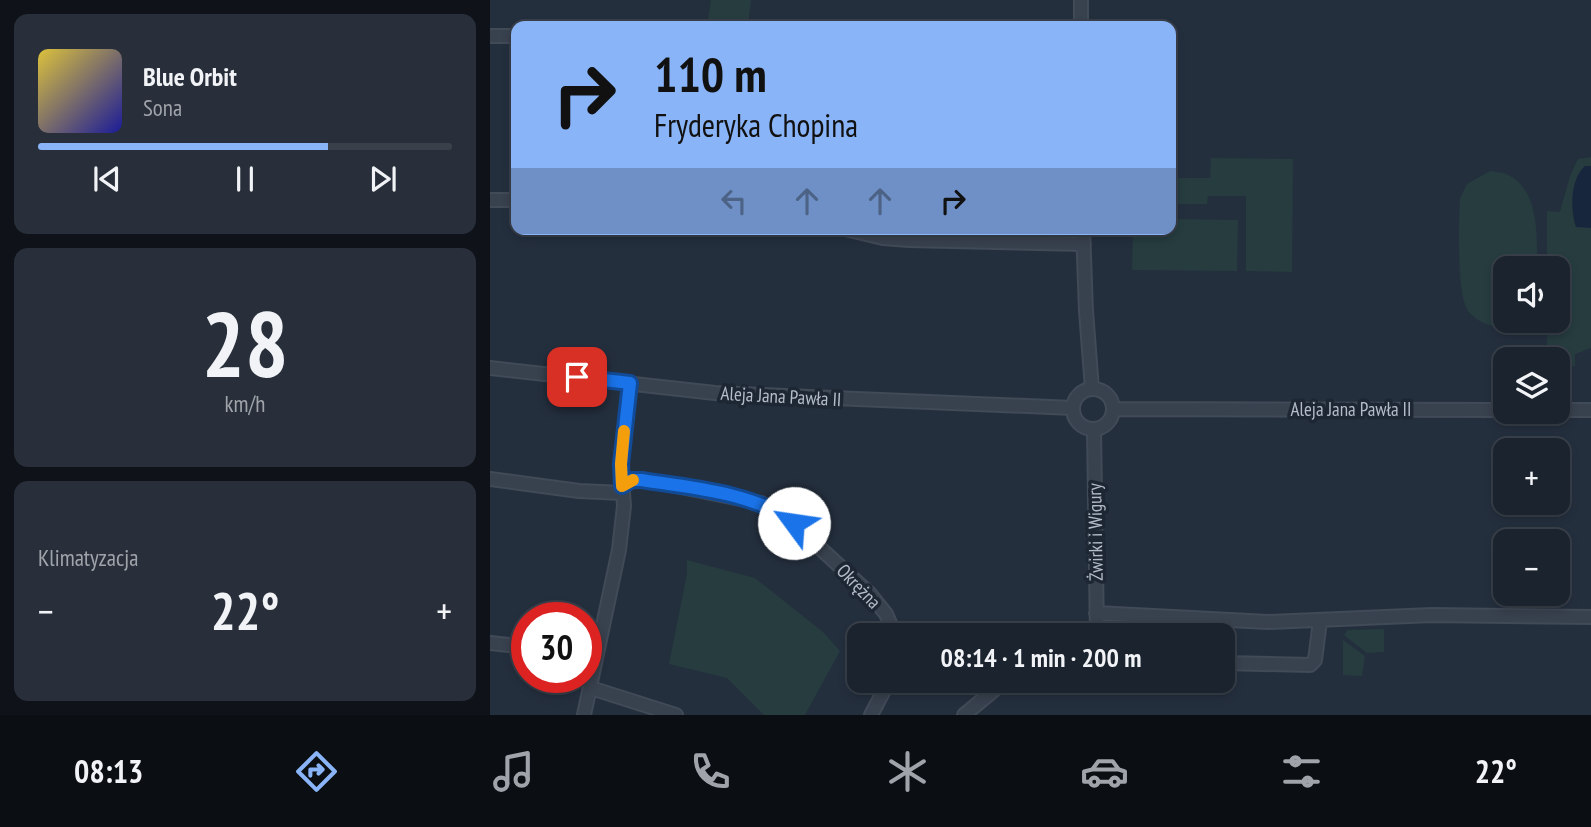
<!DOCTYPE html>
<html lang="pl">
<head>
<meta charset="utf-8">
<style>
	:root { --surface:#1b232e; --page:#282f3a; --text:#f1f3f6; --muted:#a0a4aa; --line:#39404a; --accent:#8ab4f8 }
	body { margin:0; font-family:"PT Sans Narrow",sans-serif; background:var(--page); color:var(--text); height:100vh; display:flex; flex-direction:column; font-size:26px; white-space:nowrap }
	* { box-sizing:border-box; margin:0 }
	p { font-size:23px; color:var(--muted) }
	.icon { flex:none; width:38px; height:38px; fill:none; stroke:currentColor; stroke-width:2; stroke-linecap:round; stroke-linejoin:round }
	.map { position:relative; flex:1; overflow:hidden }
	.side { display:flex; flex-direction:column; gap:14px; padding:14px; background:#0f1319; width:490px }
	.side>* { flex:none }
	.banner { position:absolute; left:21px; top:21px; width:665px; height:214px; border-radius:14px; box-shadow:0 4px 10px #0003,0 0 0 2px var(--line); background:#8ab4f8; color:#111; overflow:hidden }
	.controls { position:absolute; left:1003px; top:256px; display:grid; gap:14px }
	.controls a { display:grid; place-items:center; width:77px; height:77px; border-radius:14px; background:var(--surface); box-shadow:0 4px 10px #0003,0 0 0 2px var(--line); font-size:35px }
	.speed { position:absolute; left:21px; top:602px; display:flex; gap:14px; font-size:35px; font-weight:700; text-align:center }
	.speed>* { display:grid; place-content:center; width:91px; height:91px; border-radius:50%; background:var(--surface); box-shadow:0 4px 10px #0003,0 0 0 2px var(--line); line-height:1 }
	.speed .limit { border:10px solid #d22; background:#fff; color:#111 }
	.pin { position:absolute; display:grid; place-items:center; width:60px; height:60px; color:#fff; margin:-30px; border-radius:14px; box-shadow:0 4px 10px #0006 }
	.me { position:absolute; width:77px; margin:-38px; rotate:301deg; stroke-linejoin:round; filter:drop-shadow(0 0 5px #0008) }
	.turn { display:flex; align-items:center; gap:24px; height:147px; padding:0 28px; font-size:32px }
	.turn .icon { width:91px; height:91px; stroke-width:2.5 }
	.turn b { display:block; font-size:49px; line-height:60px }
	.lanes { display:flex; align-items:center; height:66px; padding:0 28px; background:#0003; justify-content:center; gap:35px; direction:ltr }
	.lanes .off { opacity:.35 }
	.big { font-size:52px; font-weight:800; line-height:1.1 }
	.side .widget { flex:1; display:flex; flex-direction:column; justify-content:center; gap:10px; min-width:0; padding:0 24px; border-radius:14px; background:var(--page) }
	.side .dial { align-items:center; gap:0 }
	.dial b { font-size:91px; line-height:1 }
	.song { display:flex; align-items:center; gap:21px }
	.cover { width:84px; height:84px; border-radius:10px; background:linear-gradient(135deg,hsl(50 70% 55%),hsl(240 70% 35%)) }
	.played { height:7px; border-radius:4px; background:linear-gradient(90deg,var(--accent) 70%,var(--line) 70%) }
	.keys { display:flex; justify-content:space-around; direction:ltr }
	.heat { display:flex; justify-content:space-between; align-items:center; font-size:38px; direction:ltr }
	.trip { position:absolute; left:357px; top:623px; width:388px; height:70px; border-radius:14px; background:var(--surface); box-shadow:0 4px 10px #0003,0 0 0 2px var(--line); font-weight:800; line-height:70px; text-align:center }
	.tab-bar { display:flex; height:112px; justify-content:space-around; align-items:center; background:#0b0e12; color:var(--muted) }
	.tab-bar .icon { width:49px; height:49px }
	.tab-bar .active { color:var(--accent) }
	.tab-bar b { font-size:32px; color:var(--text) }
	main { display:flex; flex:1; min-height:0 }
	.map>svg:first-child { display:block }
	.green { fill:#263c3f }
	.water { fill:#17263c }
	.lines { fill:none; stroke-linecap:round; stroke-linejoin:round }
	.minor-casing { stroke:#414a57; stroke-width:16 }
	.minor { stroke:#38414e; stroke-width:12 }
	.route-casing { stroke:#114b97; stroke-width:18 }
	.route { stroke:#1a73e8; stroke-width:12 }
	.slow { stroke:#f59e0b; stroke-width:12 }
	.labels { text-anchor:middle; dominant-baseline:central; stroke-width:7; stroke-linejoin:round; paint-order:stroke }
	.street-label { font-size:19px; fill:#b4bcc9; stroke:#1d2633 }
</style>
</head>
<body>
<main>
<section class="side">
<div class="widget">
<div class="song"><i class="cover"></i><div><b>Blue Orbit</b><p>Sona</p></div></div>
<div class="played"></div>
<div class="keys"><svg class="icon" aria-label="previous" viewBox="0 0 24 24"><path d="M18 5L8 12l10 7zM5 5v14"/></svg><svg class="icon" aria-label="pause" viewBox="0 0 24 24"><path d="M8 5v14M16 5v14"/></svg><svg class="icon" aria-label="next" viewBox="0 0 24 24"><path d="M6 5l10 7-10 7zM19 5v14"/></svg></div>
</div>
<div class="widget dial"><b>28</b><p>km/h</p></div>
<div class="widget"><p>Klimatyzacja</p>
<div class="heat"><a>−</a><b class="big">22°</b><a>+</a></div>
</div>
</section>
<div class="map">
<svg width="1101" height="715" viewBox="0 0 1101 715">
	<rect width="100%" height="100%" fill="#242f3e"/>
	<path class="green" d="M221,0H261L258,26H217Z
		M1101,157V348L1085,354V366L1068,367V359H1057V320H1068V268H1057V211L1070,212L1080,176L1088,159Z
		M721,158L803,159L802,272L756,271V196H718L717,204H681V178H720Z
		M1000,171C1004,172 1011,172 1016,174C1050,188 1047,238 1047,268H1015V320H1028C1020,327 1012,329 1002,326C994,324 985,319 979,312C966,298 969,219 970,198L977,184Z
		M681,219L748,220L747,271L642,270L643,229H681Z
		M197,560L265,578L333,632L350,651L315,715H274L237,678L179,664L197,574Z
		M894,629V652L877,653L854,635L858,630Z
		M853,640L875,656L872,676L853,675Z"/>
	<path class="water" d="M1095,166H1101V228L1086,227C1080,210 1080,179 1095,166Z"/>
	<g class="lines">
		<defs>
			<path id="minor" d="M591,0V26
				M0,36H26
				M0,200H26
				M355,229L393,238L419,240L594,244
				M593,229L596,311L602,389
				M0,368L225,393L583,408
				M583 409a20 20 0 1 1 40 0a20 20 0 1 1-40 0Z
				M624,409L1015,410
				M1068,410H1101
				M604,429L607,635
				M0,479L89,491L133,493
				M132,486L142,480L151,479L271,503L293,514L380,594L396,614L405,635
				M606,613L778,622L942,615L1101,617
				M0,643L37,647
				M733,663L820,665L825,660L830,621
				M101,688L186,715
				M94,715L129,550L134,506L131,465L140,383
				M381,715L399,681
				M474,715L515,681"/>
		</defs>
		<use href="#minor" class="minor-casing"/>
		<use href="#minor" class="minor"/>
	</g>
	<g class="lines">
		<defs>
			<path id="route" d="M87,377L140,383L131,464L132,486L142,480H151C197,487 267,493 304,523"/>
		</defs>
		<use href="#route" class="route-casing"/>
		<use href="#route" class="route"/>
		<path class="slow" d="M134,431L131,464L132,486L143,480"/>
	</g>
	<g class="labels">
		<g class="street-label">
			<text transform="translate(291 396) rotate(3)">Aleja Jana Pawła II</text>
			<text x="861" y="409">Aleja Jana Pawła II</text>
			<text transform="translate(605 532) rotate(-91)">Żwirki i Wigury</text>
			<text transform="translate(369 586) rotate(46)">Okrężna</text>
		</g>
	</g>
</svg>
<div class="controls">
<a><svg class="icon" aria-label="sound" viewBox="0 0 24 24"><path d="M4 9h4l5-4v14l-5-4H4zM17 9q2 3 0 6"/></svg></a>
<a><svg class="icon" aria-label="layers" viewBox="0 0 24 24"><path d="M12 4l9 5-9 5-9-5zM3 14l9 5 9-5"/></svg></a>
<a>+</a>
<a>−</a>
</div>
<div class="speed"><div class="limit">30</div></div>
<div class="pin" style="left:87px;top:377px;background:#d93025"><svg class="icon" aria-label="arrive" viewBox="0 0 24 24"><path d="M6 21V4h12l-3 4 3 4H6"/></svg></div>
<svg class="me" style="left:304px;top:523px" viewBox="-20 -20 40 40"><circle r="19" fill="#fff"/><path d="M0-13L10 11 0 6-10 11z" fill="#1a73e8"/></svg>
<div class="trip">08:14 · 1 min · 200 m</div>
<div class="banner">
<div class="turn"><svg class="icon" aria-label="right" viewBox="0 0 24 24"><path d="M7 20v-9h11M14 6l5 5-5 5"/></svg><div><b>110 m</b>Fryderyka Chopina</div></div>
<div class="lanes"><svg class="icon off" aria-label="left" viewBox="0 0 24 24"><path d="M17 20v-9H6M10 6l-5 5 5 5"/></svg><svg class="icon off" aria-label="ahead" viewBox="0 0 24 24"><path d="M12 20V5M6 11l6-6 6 6"/></svg><svg class="icon off" aria-label="ahead" viewBox="0 0 24 24"><path d="M12 20V5M6 11l6-6 6 6"/></svg><svg class="icon" aria-label="right" viewBox="0 0 24 24"><path d="M7 20v-9h11M14 6l5 5-5 5"/></svg></div>
</div>
</div>
</main>
<nav class="tab-bar">
<b>08:13</b>
<svg class="icon active" aria-label="directions" viewBox="0 0 24 24"><path d="M12 3l9 9-9 9-9-9zM9 14v-3h6M13 9l2 2-2 2"/></svg>
<svg class="icon" aria-label="music" viewBox="0 0 24 24"><path d="M9 18V5l10-2v13"/><circle cx="6" cy="18" r="3"/><circle cx="16" cy="16" r="3"/></svg>
<svg class="icon" aria-label="phone" viewBox="0 0 24 24"><path d="M5 4h4l2 5-3 2q2 4 5 5l2-3 5 2v4C11 20 4 13 5 4z"/></svg>
<svg class="icon" aria-label="climate" viewBox="0 0 24 24"><path d="M12 3v18M4 7l16 10M4 17L20 7"/></svg>
<svg class="icon" aria-label="car" viewBox="0 0 24 24"><path d="M5 17H2v-5l4-1 3-4h7l3 4 3 1v5h-3M9 17h6M6 11h13"/><circle cx="7" cy="17" r="2"/><circle cx="17" cy="17" r="2"/></svg>
<svg class="icon" aria-label="filters" viewBox="0 0 24 24"><path d="M4 7h16M4 17h16"/><circle cx="9" cy="7" r="2"/><circle cx="15" cy="17" r="2"/></svg>
<b>22°</b>
</nav>
</body>
</html>
